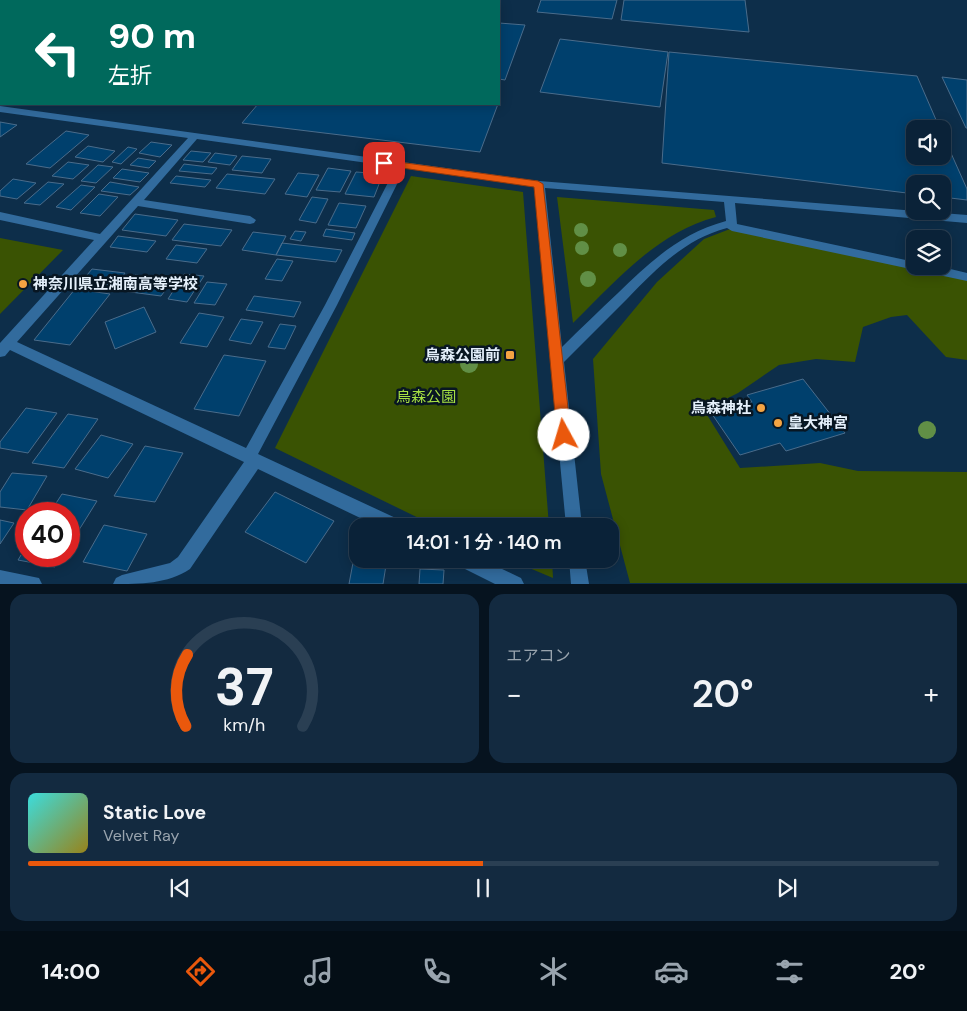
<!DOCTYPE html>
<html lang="ja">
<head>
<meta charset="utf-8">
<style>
	:root { --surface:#0a2238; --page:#132a40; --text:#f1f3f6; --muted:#99a4ae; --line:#2a3f53; --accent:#ea580c }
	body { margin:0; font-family:"DM Sans","Noto Sans JP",sans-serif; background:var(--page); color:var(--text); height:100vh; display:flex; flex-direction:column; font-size:19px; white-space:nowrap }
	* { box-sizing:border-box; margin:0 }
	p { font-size:16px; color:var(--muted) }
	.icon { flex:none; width:28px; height:28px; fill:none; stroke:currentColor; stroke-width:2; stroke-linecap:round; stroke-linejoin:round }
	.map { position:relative; height:584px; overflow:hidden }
	.details { display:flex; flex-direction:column; gap:10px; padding:10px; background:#06131f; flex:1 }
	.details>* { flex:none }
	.guide { position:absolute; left:0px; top:0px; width:500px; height:105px; box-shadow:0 2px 12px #0003,0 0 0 1px var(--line); background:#00695c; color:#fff; overflow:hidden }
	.controls { position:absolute; left:906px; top:120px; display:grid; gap:10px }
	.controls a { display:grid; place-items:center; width:45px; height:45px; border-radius:10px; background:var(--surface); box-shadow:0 2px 12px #0003,0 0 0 1px var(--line); font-size:25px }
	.speed { position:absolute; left:15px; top:502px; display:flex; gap:10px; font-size:25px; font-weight:700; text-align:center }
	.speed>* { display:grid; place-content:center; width:65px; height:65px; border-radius:50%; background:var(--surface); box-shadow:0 2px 12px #0003,0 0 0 1px var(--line); line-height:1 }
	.speed .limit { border:8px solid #d22; background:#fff; color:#111 }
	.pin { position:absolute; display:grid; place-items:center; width:42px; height:42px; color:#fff; margin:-21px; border-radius:10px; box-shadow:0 2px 8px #0006 }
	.me { position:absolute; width:55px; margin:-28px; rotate:354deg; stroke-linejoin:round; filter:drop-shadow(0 0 4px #0008) }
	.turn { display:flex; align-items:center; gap:18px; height:105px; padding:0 25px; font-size:22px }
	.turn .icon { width:65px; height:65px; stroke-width:2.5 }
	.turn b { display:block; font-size:35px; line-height:42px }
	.big { font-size:38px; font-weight:600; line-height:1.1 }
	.details .card { flex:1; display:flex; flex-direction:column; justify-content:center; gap:8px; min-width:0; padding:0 18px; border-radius:15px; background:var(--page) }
	.details .dial { align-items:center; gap:0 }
	.dial svg { height:130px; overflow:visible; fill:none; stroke:var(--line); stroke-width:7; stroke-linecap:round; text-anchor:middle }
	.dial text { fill:var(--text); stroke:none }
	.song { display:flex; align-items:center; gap:15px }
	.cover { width:60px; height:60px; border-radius:8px; background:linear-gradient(135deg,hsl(180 70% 55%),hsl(50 70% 35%)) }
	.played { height:5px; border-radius:2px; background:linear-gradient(90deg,var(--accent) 50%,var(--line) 50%) }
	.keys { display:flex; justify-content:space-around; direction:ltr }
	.heat { display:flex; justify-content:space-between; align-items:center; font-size:28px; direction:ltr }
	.details .tiles { flex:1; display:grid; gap:10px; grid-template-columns:1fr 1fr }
	.card:last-child { grid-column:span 2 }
	.trip { position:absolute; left:349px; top:518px; width:270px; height:50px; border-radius:15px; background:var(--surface); box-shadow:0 2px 12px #0003,0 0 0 1px var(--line); font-weight:600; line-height:50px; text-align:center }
	.tab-bar { display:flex; height:80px; justify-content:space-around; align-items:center; background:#040e16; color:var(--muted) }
	.tab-bar .icon { width:35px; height:35px }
	.tab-bar .current { color:var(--accent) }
	.tab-bar b { font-size:22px; color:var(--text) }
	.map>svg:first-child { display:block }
	.green { fill:#3a5303 }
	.building { fill:#00406d; stroke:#4a6c8b }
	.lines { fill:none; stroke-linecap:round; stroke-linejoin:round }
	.minor { fill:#326b9d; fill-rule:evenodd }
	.tree { fill:#618f46 }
	.route { fill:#ea580c; stroke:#983908 }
	.poi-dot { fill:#f4a443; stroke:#081622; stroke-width:2 }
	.labels { text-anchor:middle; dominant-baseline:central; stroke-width:5; stroke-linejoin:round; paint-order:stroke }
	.poi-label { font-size:15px; font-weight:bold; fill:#e5f0fb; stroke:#081622; text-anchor:start }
	.park-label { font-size:15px; fill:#a6df43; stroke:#081622 }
</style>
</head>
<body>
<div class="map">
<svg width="967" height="584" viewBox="0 0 967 584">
	<rect width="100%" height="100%" fill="#0d2e4a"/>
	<path class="green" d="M411,176L523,192L549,526H435L275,448Z
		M557,197L714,210L716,217C656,233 616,281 573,323Z
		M730,229L967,280V360L946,357L907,315L891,317L863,327L855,362L816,359L779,365L738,393L704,410L740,468L820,463L858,471L967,472V583H630L601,474L593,359L657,282L704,239Z
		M0,238L63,250L0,314Z
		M508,559H552L553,578Z"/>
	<path class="building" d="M196,0H293L195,1Z
		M497,0V1H400V0Z
		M541,0H617L612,19L537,12Z
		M624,0H745L749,32L621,20Z
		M499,23L525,25L505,80L499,79Z
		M560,39L668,52L660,107L540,92Z
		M1,46V97H0Z
		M669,52L917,76L940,129H915V156H942V133L967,189V200L942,197V184H915V194L662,163Z
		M942,77L967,80V128H966Z
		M258,104H498L480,152L242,123Z
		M0,122L17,125L0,137Z
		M66,131L89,135L50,168L26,164Z
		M151,142L172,145L160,157L139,153Z
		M88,146L115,151L103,162L75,157Z
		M128,147L137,149L121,164L112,162Z
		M191,151L211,153L203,162L183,160Z
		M215,153L237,156L230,165L208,162Z
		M242,156L271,159L262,173L232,170Z
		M138,158L156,161L149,168L130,165Z
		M68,162L89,165L73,179L52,176Z
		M184,164L217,168L212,174L179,171Z
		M98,165L113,167L96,183L81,181Z
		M328,168L351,171L340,192L316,190Z
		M122,169L149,173L140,182L113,178Z
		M356,172L383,174L374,197L345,194Z
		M298,173L319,175L307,197L285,194Z
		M227,174L275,179L265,194L216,188Z
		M176,176L211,180L205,187L170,183Z
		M13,179L36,183L17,199L0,196V191Z
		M48,182L64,184L40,205L24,203Z
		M110,182L139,187L130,195L101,191Z
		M81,185L95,187L71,210L56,207Z
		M99,194L118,197L100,216L80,213Z
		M312,197L328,199L316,223L299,220Z
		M339,203L366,206L356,228L328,225Z
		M135,214L178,220L166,236L122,230Z
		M184,224L232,230L221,246L172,240Z
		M326,229L355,233L352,240L323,236Z
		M295,231L306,232L301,241L290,239Z
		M253,232L286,236L276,255L242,250Z
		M118,236L156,241L147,252L110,247Z
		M282,243L342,250L336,262L276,255Z
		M176,245L207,249L197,263L166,259Z
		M277,259L293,261L282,281L265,279Z
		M92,269L125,273L116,286L82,281Z
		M184,274L204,276L187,302L168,299Z
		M135,275L173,280L161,296L123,291Z
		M207,282L227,284L215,305L194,303Z
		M75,289L110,294L70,345L34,340Z
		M254,296L301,302L294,317L246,310Z
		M144,307L156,332L115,349L105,322Z
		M199,313L224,317L207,347L180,343Z
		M241,319L263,322L251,344L229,340Z
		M280,324L296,326L285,349L268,347Z
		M224,355L266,361L239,416L194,409Z
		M803,379L845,433L786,451L780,443L740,455L712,414L752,402L747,395Z
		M26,408L57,413L28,453L0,448V442Z
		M68,414L98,419L64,468L32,463Z
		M101,435L133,444L108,478L75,469Z
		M145,446L183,453L155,502L114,496Z
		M12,473L47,476L27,510L0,507V492Z
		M275,492L334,521L306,563L245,532Z
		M62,494L97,501L69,546V514H49Z
		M0,520L14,523L0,544Z
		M104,525L147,534L127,571L83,562Z
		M26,547V556H62L55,567L18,560Z
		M355,552H358V559H387L383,584H349Z
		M420,569L444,570L443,584H419Z"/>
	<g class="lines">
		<path class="minor" d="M0,106L539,181L967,215V223L735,203L737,224L915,262V266H938L967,273V281L732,231L727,228C685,239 656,269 627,299C606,320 585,341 564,362L582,526H566L534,186L405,168L337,305L258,454L400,520L402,526H377L258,469L190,569C167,584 141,584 113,584L116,578L122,575L170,563L178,557L244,462L10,350L5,356L0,357V343L94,240L0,220V212L100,234L188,138L0,112ZM197,139L396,167L325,305L246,448L17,342L138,206L250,224L254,223L256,220L250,216L144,200ZM545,188L724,202L726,221C681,233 651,261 618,293C599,311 581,328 562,347Z
			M454,559H481L521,578L524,584H495L457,565Z
			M569,559H585L589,584H571Z
			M0,570L39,578L42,584H0Z"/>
	</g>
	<g class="tree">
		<circle cx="581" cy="230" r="7"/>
		<circle cx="582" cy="248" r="7"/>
		<circle cx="620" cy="250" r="7"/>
		<circle cx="588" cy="279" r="8"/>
		<circle cx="469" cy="364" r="9"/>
		<circle cx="927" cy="430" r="9"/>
	</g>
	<path class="route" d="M384,160L538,181L543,184L571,435L569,439L564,440L559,439L557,435L534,187L381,165L379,163Z"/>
	<g class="poi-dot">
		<circle cx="23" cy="284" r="5"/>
		<rect x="505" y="350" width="10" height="10" rx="2.5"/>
		<circle cx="761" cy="408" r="5"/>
		<circle cx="778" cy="423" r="5"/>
	</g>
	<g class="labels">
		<g class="poi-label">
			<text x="33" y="284">神奈川県立湘南高等学校</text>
			<text x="500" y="355" text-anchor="end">烏森公園前</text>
			<text x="751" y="408" text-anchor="end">烏森神社</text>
			<text x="788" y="423">皇大神宮</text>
		</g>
		<g class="park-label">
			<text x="426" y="397">烏森公園</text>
		</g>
	</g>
</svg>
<div class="controls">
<a><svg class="icon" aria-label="sound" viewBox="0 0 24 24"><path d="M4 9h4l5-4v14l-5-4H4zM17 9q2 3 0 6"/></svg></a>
<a><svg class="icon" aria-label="search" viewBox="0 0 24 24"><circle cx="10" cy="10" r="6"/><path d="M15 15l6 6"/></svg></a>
<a><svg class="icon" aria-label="layers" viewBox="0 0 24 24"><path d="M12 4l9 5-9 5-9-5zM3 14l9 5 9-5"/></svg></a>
</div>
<div class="speed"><div class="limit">40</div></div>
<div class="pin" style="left:384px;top:163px;background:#d93025"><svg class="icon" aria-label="arrive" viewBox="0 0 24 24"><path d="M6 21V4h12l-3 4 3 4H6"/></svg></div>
<svg class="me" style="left:564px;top:435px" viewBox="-20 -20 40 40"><circle r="19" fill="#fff"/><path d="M0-13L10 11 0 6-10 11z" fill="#ea580c"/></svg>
<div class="trip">14:01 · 1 分 · 140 m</div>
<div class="guide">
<div class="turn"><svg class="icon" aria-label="left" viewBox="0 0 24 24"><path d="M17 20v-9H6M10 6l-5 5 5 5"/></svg><div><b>90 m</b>左折</div></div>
</div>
</div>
<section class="details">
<div class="tiles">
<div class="card dial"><svg viewBox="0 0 100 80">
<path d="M14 69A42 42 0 1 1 86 69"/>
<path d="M14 69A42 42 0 0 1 15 25" stroke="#ea580c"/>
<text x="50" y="56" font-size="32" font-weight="700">37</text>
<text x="50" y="72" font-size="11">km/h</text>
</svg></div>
<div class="card"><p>エアコン</p>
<div class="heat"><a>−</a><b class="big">20°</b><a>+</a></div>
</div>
<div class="card">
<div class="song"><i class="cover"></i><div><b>Static Love</b><p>Velvet Ray</p></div></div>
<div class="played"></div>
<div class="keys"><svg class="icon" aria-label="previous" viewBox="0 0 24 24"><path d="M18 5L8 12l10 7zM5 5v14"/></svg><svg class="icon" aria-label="pause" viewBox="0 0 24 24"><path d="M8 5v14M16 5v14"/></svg><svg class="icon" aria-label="next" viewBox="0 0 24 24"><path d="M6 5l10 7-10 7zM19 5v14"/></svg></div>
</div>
</div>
</section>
<nav class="tab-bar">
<b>14:00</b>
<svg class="icon current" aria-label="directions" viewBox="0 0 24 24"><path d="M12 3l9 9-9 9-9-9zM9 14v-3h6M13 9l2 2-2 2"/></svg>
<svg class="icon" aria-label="music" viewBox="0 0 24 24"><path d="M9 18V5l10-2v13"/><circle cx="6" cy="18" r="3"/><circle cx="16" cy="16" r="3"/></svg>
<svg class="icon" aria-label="phone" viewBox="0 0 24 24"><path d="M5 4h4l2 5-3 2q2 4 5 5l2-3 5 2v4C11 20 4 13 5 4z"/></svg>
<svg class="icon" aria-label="climate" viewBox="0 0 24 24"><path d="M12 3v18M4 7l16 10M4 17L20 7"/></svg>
<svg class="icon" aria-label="car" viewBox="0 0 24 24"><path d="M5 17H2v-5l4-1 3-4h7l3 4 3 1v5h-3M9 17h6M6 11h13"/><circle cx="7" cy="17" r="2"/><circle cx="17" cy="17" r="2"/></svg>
<svg class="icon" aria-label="filters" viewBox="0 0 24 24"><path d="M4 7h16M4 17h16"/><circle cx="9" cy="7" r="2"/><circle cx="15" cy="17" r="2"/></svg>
<b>20°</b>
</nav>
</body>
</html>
